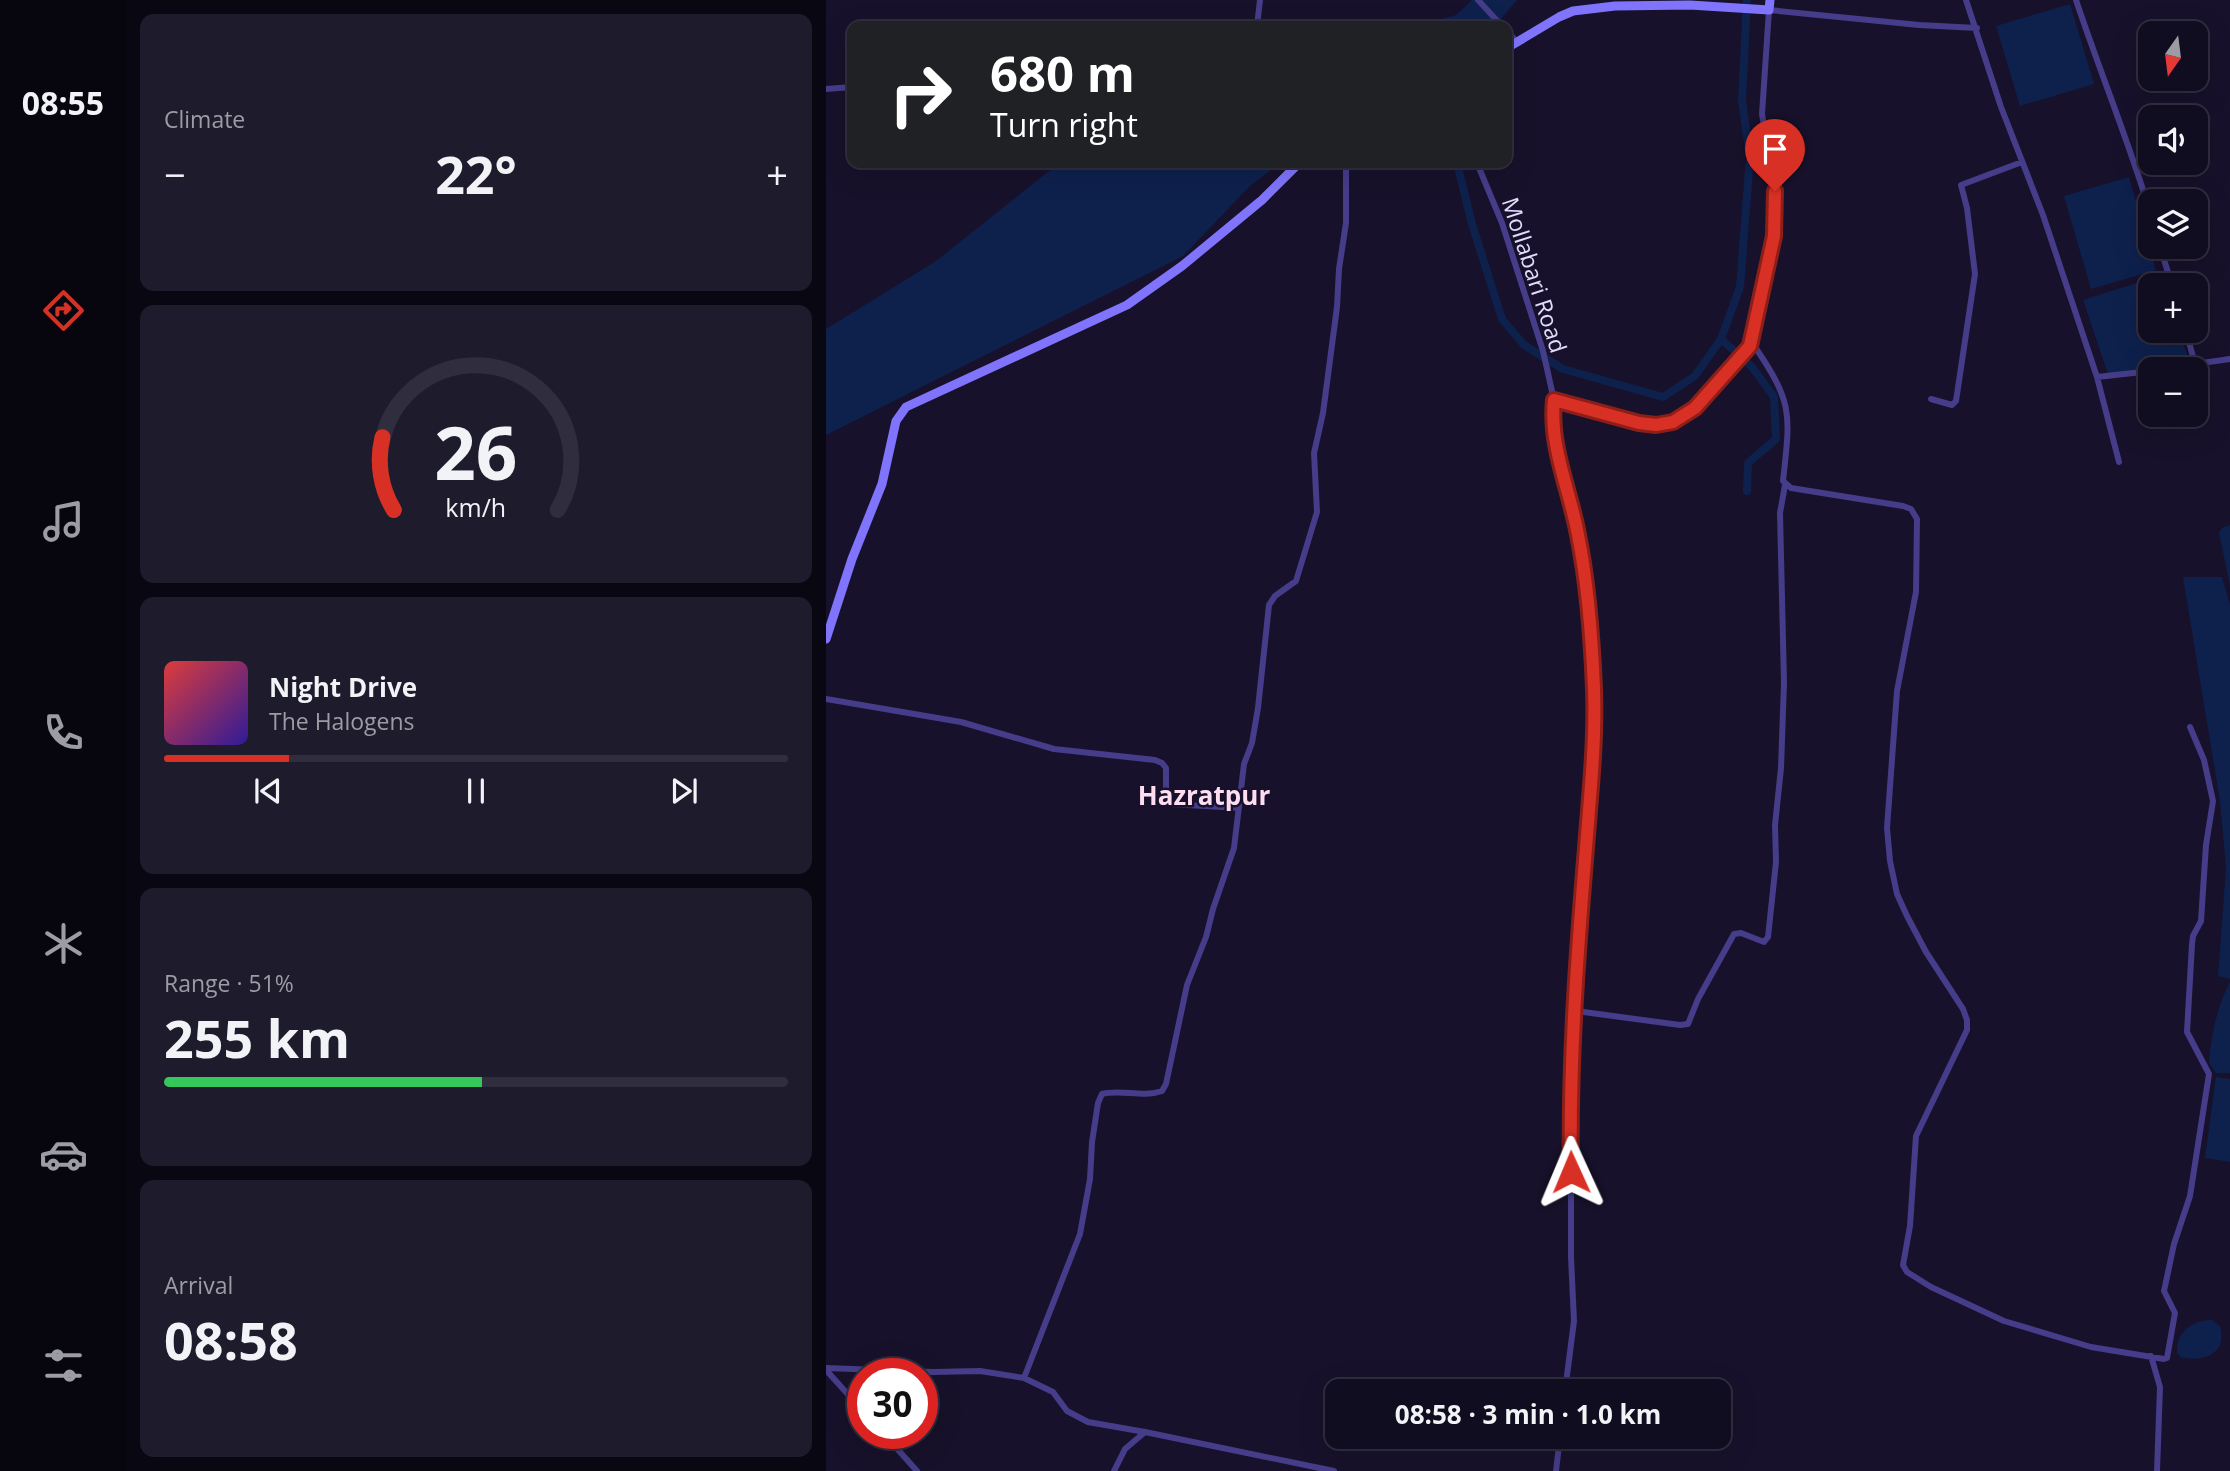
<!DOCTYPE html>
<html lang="en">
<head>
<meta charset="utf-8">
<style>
	:root { --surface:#110d20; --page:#1e1b2d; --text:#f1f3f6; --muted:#9c9ca5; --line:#302d3e; --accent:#d93025 }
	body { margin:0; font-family:"Open Sans",sans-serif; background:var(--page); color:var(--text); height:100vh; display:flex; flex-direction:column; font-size:26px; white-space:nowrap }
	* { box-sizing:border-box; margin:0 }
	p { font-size:23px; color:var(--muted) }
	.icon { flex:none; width:38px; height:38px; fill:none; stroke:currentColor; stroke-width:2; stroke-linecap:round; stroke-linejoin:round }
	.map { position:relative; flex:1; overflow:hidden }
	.sheet { display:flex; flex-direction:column; gap:14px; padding:14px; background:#090712; width:700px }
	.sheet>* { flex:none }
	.hud { position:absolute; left:21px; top:21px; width:665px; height:147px; border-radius:14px; box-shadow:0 7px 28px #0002,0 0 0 2px var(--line); background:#202124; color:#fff; overflow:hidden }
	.needle { width:46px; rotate:194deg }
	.controls { position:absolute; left:1312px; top:21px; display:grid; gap:14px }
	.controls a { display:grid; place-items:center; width:70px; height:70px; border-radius:14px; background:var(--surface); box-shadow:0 7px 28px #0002,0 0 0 2px var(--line); font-size:35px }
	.speed { position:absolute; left:21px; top:1358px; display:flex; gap:14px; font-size:35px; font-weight:700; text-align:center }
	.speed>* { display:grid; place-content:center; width:91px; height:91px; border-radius:50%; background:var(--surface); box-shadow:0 7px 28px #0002,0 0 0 2px var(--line); line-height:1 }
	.speed .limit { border:10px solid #d22; background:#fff; color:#111 }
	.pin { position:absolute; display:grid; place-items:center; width:60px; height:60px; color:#fff; margin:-72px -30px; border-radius:50% 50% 50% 0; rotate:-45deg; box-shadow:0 0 7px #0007 }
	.pin .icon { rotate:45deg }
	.me { position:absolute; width:77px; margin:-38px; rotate:359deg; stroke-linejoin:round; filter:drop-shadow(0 0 5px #0008) }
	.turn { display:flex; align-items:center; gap:24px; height:147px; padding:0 28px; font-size:32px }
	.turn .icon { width:91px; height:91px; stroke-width:2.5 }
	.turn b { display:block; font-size:49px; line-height:60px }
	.big { font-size:52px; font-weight:700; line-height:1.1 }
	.sheet .tile { flex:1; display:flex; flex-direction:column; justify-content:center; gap:10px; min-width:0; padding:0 24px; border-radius:14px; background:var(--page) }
	.sheet .dial { align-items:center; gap:0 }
	.dial svg { height:182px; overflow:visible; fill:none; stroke:var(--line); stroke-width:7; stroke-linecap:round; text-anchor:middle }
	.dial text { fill:var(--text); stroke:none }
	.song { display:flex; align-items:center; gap:21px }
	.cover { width:84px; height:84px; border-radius:10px; background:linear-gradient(135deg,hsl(0 70% 55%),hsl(250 70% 35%)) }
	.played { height:7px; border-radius:4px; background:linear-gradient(90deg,var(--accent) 20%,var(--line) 20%) }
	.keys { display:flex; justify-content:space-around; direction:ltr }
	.heat { display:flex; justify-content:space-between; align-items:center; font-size:38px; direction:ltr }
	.charge { height:10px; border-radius:5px; background:linear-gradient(90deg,#34c759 51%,var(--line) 0) }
	.trip { position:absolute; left:499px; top:1379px; width:406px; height:70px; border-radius:14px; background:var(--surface); box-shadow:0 7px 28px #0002,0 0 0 2px var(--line); font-weight:700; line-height:70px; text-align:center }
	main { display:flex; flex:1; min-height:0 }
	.menu { display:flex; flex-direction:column; width:126px; justify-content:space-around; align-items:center; background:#07050d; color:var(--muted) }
	.menu .icon { width:49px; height:49px }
	.menu .active { color:var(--accent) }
	.menu b { font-size:32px; color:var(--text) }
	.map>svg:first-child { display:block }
	.water { fill:#0e214d }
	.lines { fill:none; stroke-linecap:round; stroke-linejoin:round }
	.canal { stroke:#0e214d; stroke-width:8 }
	.street { stroke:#453d89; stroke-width:6 }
	.secondary { stroke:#8074fd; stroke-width:9 }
	.route-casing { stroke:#8d1f18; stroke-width:18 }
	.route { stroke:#d93025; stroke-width:12 }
	.labels { text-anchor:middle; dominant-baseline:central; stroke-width:5; stroke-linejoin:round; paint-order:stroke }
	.street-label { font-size:23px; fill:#e2dcfe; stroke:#17112b }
	.quarter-label { font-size:26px; font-weight:bold; fill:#feddf0; stroke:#17112b }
</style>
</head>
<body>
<main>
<nav class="menu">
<b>08:55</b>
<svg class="icon active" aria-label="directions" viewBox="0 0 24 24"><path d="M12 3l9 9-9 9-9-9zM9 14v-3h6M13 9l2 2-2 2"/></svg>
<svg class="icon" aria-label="music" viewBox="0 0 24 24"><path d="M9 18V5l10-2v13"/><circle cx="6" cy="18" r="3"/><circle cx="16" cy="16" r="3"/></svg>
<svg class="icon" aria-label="phone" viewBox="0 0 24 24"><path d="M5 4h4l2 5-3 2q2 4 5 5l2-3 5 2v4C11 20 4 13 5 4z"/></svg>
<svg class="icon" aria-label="climate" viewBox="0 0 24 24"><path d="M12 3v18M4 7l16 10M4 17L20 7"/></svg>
<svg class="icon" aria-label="car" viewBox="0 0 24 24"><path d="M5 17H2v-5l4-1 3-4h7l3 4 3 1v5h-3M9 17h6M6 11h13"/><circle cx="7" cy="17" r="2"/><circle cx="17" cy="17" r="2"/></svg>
<svg class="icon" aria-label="filters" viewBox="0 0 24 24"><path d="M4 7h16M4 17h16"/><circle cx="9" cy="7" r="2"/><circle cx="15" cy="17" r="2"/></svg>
</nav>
<section class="sheet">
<div class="tile"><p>Climate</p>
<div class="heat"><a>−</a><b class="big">22°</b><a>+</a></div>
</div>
<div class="tile dial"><svg viewBox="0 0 100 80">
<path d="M14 69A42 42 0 1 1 86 69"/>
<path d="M14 69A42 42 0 0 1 9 37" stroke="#d93025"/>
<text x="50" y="56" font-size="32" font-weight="700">26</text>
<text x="50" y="72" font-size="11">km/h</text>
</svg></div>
<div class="tile">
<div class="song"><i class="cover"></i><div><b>Night Drive</b><p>The Halogens</p></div></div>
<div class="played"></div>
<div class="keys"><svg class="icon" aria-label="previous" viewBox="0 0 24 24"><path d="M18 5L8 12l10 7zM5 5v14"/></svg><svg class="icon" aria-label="pause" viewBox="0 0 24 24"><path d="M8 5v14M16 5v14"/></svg><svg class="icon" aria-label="next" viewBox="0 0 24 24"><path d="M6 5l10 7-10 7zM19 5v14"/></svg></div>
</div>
<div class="tile"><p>Range · 51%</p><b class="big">255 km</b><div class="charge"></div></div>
<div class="tile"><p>Arrival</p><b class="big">08:58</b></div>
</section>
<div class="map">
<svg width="1404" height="1471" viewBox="0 0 1404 1471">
	<rect width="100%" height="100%" fill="#17112b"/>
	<path class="water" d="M646,0H691L669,26H593L630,15Z
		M1244,4L1268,84L1194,106L1170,26Z
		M233,163H454L424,186L357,256L0,435V329L110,261Z
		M1303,177L1330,270L1265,289L1238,196Z
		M1336,275L1339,285H1325V331H1353L1363,360L1282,374L1257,300Z
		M1404,525V585L1393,533L1396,528Z
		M1357,577H1396L1404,605V979L1392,976L1400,868L1394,801Z
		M1404,982V1073H1390L1383,1063C1385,1036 1391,1006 1404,982Z
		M1390,1077L1404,1079V1162L1379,1158Z
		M1386,1320L1394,1326C1402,1353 1378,1363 1355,1357L1351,1353C1350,1331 1367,1320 1386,1320Z"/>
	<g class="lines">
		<path class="canal" d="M631,163L646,224L676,319L698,345L737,369L837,397L869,376L895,339L914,287L924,157L916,101L921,0
			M895,339L926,367L948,397L950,439L922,463L921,491"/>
		<path class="street" d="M652,0L676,26
			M1140,0L1175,107L1217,215L1271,377L1293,462
			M1250,0C1274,72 1303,142 1325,215
			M431,26L434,0
			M681,31L692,43
			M0,89L26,87
			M651,163L676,223L717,351L728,400L726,422L728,436L753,537L763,607L768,692L764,785L745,1067V1257L748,1321L739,1391
			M1334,247L1346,285
			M1360,331L1369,364
			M924,346L929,347C968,404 964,415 957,481L965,488L1077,506L1085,509L1091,519L1090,592L1071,691L1061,828L1064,861L1071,894L1081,916L1100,952L1137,1009L1141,1020V1030L1090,1136L1084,1226L1077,1265L1081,1272L1105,1287L1178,1321L1265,1347L1338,1359L1341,1358L1349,1313L1338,1291L1348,1244L1364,1196L1383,1074L1361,1032L1366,944L1367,936L1375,921L1380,845L1387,801L1378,760L1364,727
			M1334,369L1404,359
			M1271,377L1325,371
			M1105,399L1126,405L1130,401L1149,274L1141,208L1135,185L1196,162
			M728,400L813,423L830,425L847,422L869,408L924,346L940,276L949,217V191L936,114L943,10L1093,25L1151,28
			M0,699L135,722L228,749L329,760L336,763L340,768V801L344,804L413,808
			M750,1011L854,1025L862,1024L872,999L908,934L915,933L938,942L942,937L950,862L949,825L955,768L958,683L954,513L959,485
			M1325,1356L1334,1387L1331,1471
			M0,1368L107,1372L154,1371L198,1378L227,1392L241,1411L262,1422L319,1432L508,1471
			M0,1370L37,1411
			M198,1378L254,1234L264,1179L266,1142L272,1103L276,1094C296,1089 317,1098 336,1091L340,1084L361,985L380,937L387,909L408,848L418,764L426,743L432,708L443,605L449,596L470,581L491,512L488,453L497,413L511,307L513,269L520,223V163
			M57,1433L91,1471
			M288,1471L299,1449L319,1432
			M730,1471L734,1437"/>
		<path class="secondary" d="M681,48L733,17L747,11L789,6L864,5L943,10L944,0
			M0,639L26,559L56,484L70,421L80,407L301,305L356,266L436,200L473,163"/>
	</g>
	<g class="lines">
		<defs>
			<path id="route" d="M745,1172C743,1064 751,956 760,848C764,795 770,741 768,689C766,639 762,584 752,535C744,490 723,446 728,400L813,423L830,425L847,422L869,408L924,346L948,236L949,191"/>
		</defs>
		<use href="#route" class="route-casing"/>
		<use href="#route" class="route"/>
	</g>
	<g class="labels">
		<g class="street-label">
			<text transform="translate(709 275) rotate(72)">Mollabari Road</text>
		</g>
		<g class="quarter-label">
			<text x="378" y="795">Hazratpur</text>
		</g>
	</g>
</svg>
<div class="controls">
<a><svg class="needle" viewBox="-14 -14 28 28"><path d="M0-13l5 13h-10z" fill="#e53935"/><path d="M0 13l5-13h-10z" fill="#9c9ca5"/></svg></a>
<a><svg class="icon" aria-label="sound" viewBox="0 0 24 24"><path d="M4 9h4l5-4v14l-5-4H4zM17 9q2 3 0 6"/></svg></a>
<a><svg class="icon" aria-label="layers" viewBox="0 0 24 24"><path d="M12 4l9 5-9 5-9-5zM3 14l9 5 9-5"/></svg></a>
<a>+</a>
<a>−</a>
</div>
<div class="speed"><div class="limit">30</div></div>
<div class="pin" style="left:949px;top:191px;background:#d93025"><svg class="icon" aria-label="arrive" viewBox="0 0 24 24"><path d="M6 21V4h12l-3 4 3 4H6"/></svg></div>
<svg class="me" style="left:745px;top:1172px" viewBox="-20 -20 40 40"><path d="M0-17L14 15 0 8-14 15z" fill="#d93025" stroke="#fff" stroke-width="4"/></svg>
<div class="trip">08:58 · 3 min · 1.0 km</div>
<div class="hud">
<div class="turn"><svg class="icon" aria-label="right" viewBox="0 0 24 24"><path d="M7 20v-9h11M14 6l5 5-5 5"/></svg><div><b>680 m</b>Turn right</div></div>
</div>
</div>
</main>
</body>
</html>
